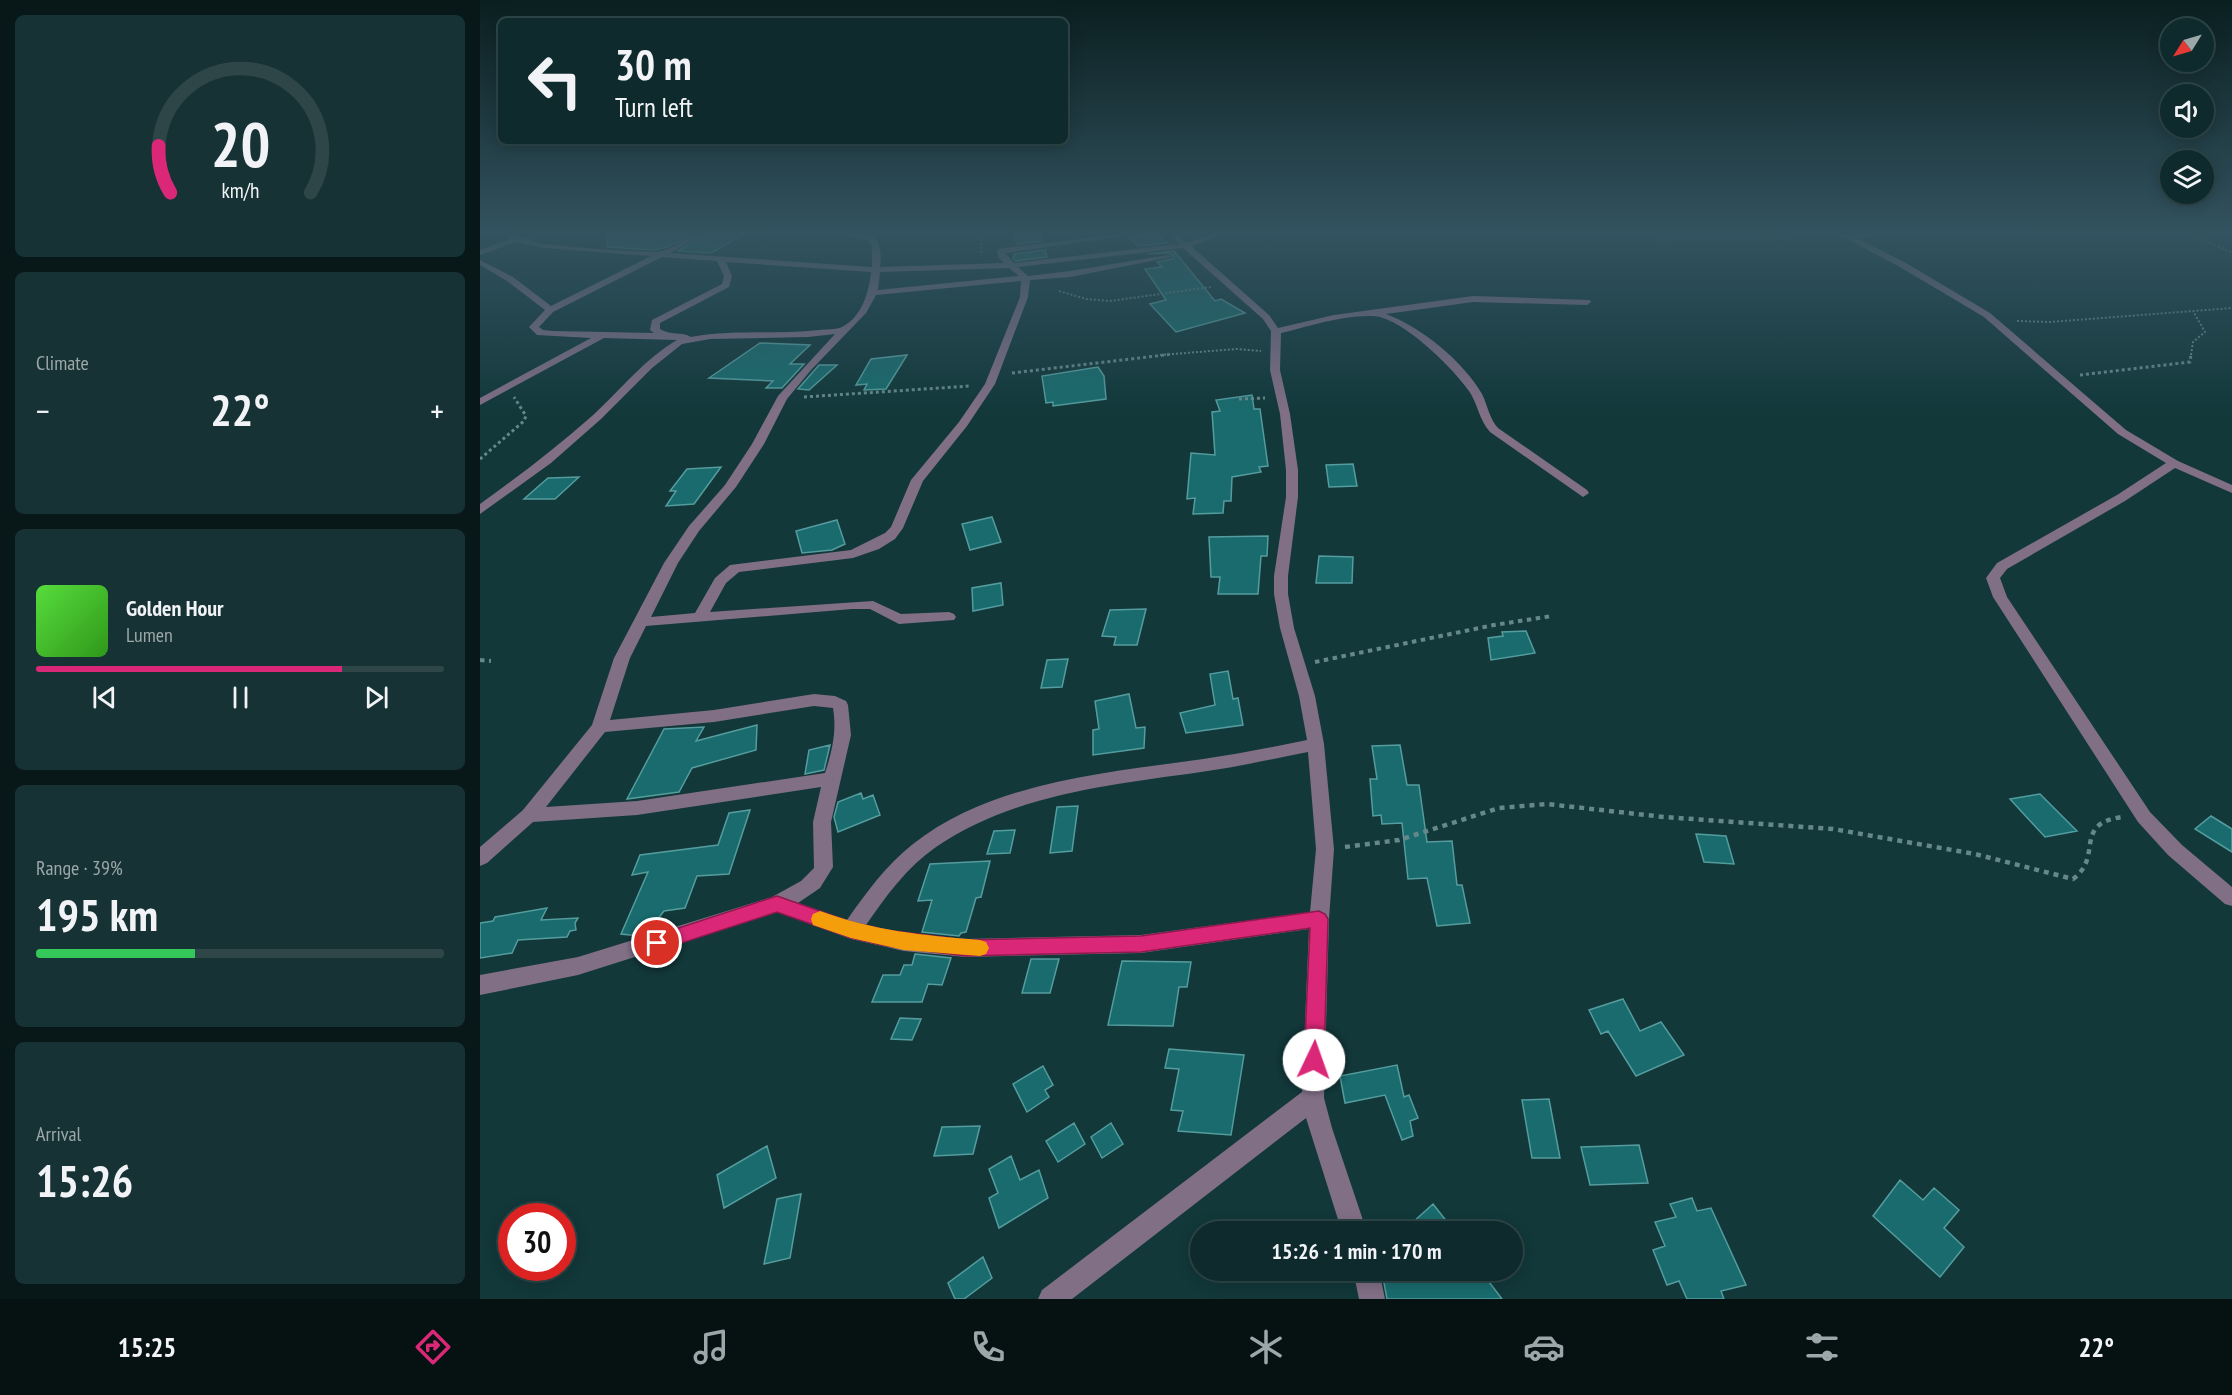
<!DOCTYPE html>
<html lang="en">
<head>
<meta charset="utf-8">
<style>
	:root { --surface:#0e2a2c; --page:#173234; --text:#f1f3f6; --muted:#9ba7a9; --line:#2e4648; --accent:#db2777 }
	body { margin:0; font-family:"PT Sans Narrow",sans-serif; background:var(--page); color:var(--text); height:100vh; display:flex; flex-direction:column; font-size:22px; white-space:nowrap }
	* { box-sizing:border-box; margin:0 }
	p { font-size:20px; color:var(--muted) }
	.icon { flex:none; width:33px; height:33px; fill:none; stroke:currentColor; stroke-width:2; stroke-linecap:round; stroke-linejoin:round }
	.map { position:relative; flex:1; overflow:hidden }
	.drawer { display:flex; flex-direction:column; gap:15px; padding:15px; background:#081718; width:480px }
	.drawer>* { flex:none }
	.hud { position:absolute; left:18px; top:18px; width:570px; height:126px; border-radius:9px; box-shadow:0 3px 15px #0003,0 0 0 2px var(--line); background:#0e2a2c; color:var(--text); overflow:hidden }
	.needle { width:39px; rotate:233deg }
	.fabs { position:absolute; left:1680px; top:18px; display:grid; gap:12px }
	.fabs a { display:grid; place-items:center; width:54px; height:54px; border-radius:50%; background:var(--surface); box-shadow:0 3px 15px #0003,0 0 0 2px var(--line); font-size:30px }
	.speed { position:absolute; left:18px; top:1203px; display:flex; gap:12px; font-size:30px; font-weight:700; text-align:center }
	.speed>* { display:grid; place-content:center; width:78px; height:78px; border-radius:50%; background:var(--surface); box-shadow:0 3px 15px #0003,0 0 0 2px var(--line); line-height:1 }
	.speed .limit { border:9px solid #d22; background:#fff; color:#111 }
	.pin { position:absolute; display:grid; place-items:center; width:51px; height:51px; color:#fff; margin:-26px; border:3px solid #fff; border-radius:50%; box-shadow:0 2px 6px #0007 }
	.me { position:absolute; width:66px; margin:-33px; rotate:3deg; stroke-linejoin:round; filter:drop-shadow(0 0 4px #0008) }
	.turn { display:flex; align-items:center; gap:21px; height:126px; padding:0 18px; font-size:27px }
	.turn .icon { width:78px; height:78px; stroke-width:2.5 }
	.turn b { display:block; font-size:42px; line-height:51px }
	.big { font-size:45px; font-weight:600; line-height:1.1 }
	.drawer .card { flex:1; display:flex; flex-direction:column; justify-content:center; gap:9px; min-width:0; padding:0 21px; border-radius:9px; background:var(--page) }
	.drawer .dial { align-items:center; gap:0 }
	.dial svg { height:156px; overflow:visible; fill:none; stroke:var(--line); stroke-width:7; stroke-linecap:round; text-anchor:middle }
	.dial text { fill:var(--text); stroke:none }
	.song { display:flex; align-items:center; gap:18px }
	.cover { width:72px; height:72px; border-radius:9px; background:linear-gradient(135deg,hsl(110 70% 55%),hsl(110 70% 35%)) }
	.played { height:6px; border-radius:3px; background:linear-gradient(90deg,var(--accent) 75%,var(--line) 75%) }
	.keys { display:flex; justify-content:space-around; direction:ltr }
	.heat { display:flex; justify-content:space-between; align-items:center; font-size:33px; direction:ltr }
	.charge { height:9px; border-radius:4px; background:linear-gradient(90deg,#34c759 39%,var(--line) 0) }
	.trip { position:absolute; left:710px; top:1221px; width:333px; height:60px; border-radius:30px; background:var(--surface); box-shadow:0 3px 15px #0003,0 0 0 2px var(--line); font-weight:600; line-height:60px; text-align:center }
	.tabs { display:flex; height:96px; justify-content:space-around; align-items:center; background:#061112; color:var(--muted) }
	.tabs .icon { width:42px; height:42px }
	.tabs .on { color:var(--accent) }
	.tabs b { font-size:27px; color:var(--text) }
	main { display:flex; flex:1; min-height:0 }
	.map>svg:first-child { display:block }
	.building { fill:#196b6d; stroke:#559c9e; stroke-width:1.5 }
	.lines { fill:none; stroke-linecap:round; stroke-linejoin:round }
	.path-far3 { stroke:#65898a; stroke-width:2; stroke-dasharray:2 2; stroke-linecap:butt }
	.path-far2 { stroke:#65898a; stroke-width:3; stroke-dasharray:3 3; stroke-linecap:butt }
	.path-far1 { stroke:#65898a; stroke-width:4; stroke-dasharray:4.5 4.5; stroke-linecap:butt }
	.path { stroke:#65898a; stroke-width:4.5; stroke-dasharray:5 5; stroke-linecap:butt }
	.minor { fill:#816f86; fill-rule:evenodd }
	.route { fill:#db2777; stroke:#8e194d; stroke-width:1.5 }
	.slow { fill:#f59e0b }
</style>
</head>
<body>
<main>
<section class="drawer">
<div class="card dial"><svg viewBox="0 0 100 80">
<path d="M14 69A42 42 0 1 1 86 69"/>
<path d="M14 69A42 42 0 0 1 8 45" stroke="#db2777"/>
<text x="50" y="56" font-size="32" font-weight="700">20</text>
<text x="50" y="72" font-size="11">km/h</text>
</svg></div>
<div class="card"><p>Climate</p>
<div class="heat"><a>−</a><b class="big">22°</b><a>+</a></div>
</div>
<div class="card">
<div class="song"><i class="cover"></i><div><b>Golden Hour</b><p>Lumen</p></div></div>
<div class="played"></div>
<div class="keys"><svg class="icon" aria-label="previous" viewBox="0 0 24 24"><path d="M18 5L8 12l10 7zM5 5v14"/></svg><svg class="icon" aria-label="pause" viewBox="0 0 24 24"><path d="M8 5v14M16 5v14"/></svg><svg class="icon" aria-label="next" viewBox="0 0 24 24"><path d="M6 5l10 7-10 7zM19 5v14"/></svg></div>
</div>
<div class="card"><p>Range · 39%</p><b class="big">195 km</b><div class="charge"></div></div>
<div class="card"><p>Arrival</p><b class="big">15:26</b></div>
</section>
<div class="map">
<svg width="1752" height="1299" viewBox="0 0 1752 1299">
	<rect width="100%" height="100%" fill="#12383a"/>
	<path class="building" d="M127,233H216L187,247L175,250L127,247Z
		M228,233H266L231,253L198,251Z
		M534,233H560L562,241L537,244Z
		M676,233L688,243L659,246L649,238Z
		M565,250L567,257L535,261L533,258L534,254Z
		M694,251L735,301L741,299L765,313L696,332L670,304L686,300L665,269L682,267L677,262L692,259L694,256L688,253L668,254Z
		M280,343L330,345L310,364H324L302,388H286L293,381L229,378Z
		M427,355L406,389L384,390L387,384L376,385L391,359Z
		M339,365H357L329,390L318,389Z
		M618,367L624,376L626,399L573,406V402L566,403L562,376Z
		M772,395L774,409H780L788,466L779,467L781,472L752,477L751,501H744L743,513L713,514L715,498L707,499L711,453L735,455L732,412L740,411L736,400Z
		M873,464L877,486L849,487L846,465Z
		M241,467L214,504L186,506L196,491H190L207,469Z
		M99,477L75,499H44L68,478Z
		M512,517L521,542L490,550L482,524Z
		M357,520L365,544L352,550L322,553L316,531Z
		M788,536L787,556H781L778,594H738L740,577H731L729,537Z
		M839,556L873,557L872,583H836Z
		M521,583L523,605L493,611L492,588Z
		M666,609L657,645H634L636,637L622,636L630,610Z
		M1046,631L1055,653L1011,660L1008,638L1023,636L1022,632Z
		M588,659L582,687L561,688L567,660Z
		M748,671L753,699L758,698L763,725L706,733L700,713L735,705L730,674Z
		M649,694L656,728L665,727L664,748L613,755V730L619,729L615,701Z
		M277,725L276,750L212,768L199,792L147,799L184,729L224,727L216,741Z
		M350,745L344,770L325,774L329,750Z
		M920,745L927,785H939L947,842L972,841L977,885H982L990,923L957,926L947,878L928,879L922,823L902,824L901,815L893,816L890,779H897L892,746Z
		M381,793L383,799L393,795L400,815L358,832L354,817L358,802Z
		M1560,794L1597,831L1565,837L1530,799Z
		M598,806L592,851L570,853L577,807Z
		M270,810L249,874L217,876L205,908L184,911L167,933L160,936L141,934L168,872L152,875L160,855L238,845L249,813Z
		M1731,816L1752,829V852L1715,829Z
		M535,830L530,853L507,854L514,831Z
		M1216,834L1246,836L1254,864L1224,862Z
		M510,861L501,897L496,898L486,932L481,933L479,936L442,932L452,900L438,901L450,864Z
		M67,908L61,920L98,918L95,923L96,930L90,931L87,937L38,940L32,953L0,958V923L13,921L15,917Z
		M435,954L471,958L462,985L448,984L442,1002H392L403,975H420L424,965H432Z
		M551,959H579L570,993H542Z
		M642,961L711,962L707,987H699L693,1026L628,1025Z
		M1143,999L1160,1031L1181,1022L1204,1055L1156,1076L1128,1031L1121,1034L1109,1010Z
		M420,1018L441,1019L432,1040L411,1039Z
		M689,1049L764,1055L751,1135L698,1131L703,1111L691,1110L699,1069L685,1068Z
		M917,1065L924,1097L929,1095L938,1118L930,1121L933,1136L922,1140L905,1095L865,1103L860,1076Z
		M563,1066L573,1085L565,1090L569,1097L547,1112L533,1084Z
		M1069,1099L1080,1158H1052L1042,1100Z
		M594,1123L605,1144L578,1162L566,1141Z
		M631,1123L643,1144L622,1158L611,1137Z
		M500,1126L493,1154L454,1156L462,1127Z
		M1159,1145L1168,1183L1110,1185L1101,1147Z
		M287,1146L296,1178L244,1208L237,1175Z
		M531,1156L540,1180L559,1170L568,1198L519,1228L509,1198L518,1193L509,1169Z
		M1420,1180L1443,1200L1454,1188L1479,1210L1464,1228L1484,1247L1460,1277L1393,1216Z
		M321,1194L310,1258L284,1264L297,1199Z
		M1212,1198L1217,1211L1231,1208L1266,1285L1241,1291L1244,1299H1207L1199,1281L1187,1285L1173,1250L1185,1246L1175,1222L1196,1217L1190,1204Z
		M953,1204L975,1232H922Z
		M503,1257L512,1278L484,1299H475L468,1283Z
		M917,1270H1000L1022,1299H907L904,1283Z"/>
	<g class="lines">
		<path class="path-far3" d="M1709,233L1752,253
			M1177,240L1348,235
			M501,253L502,233
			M579,291L606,299L630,301L731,287
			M1537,321L1570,322L1752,308
			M680,355L757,349L781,351
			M1711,355L1713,342L1725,332L1713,311"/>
		<path class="path-far2" d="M532,373L693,354
			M1600,375L1710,362L1711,354
			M324,397L490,386
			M759,399L785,398
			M0,459L44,421L46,416L34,397"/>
		<path class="path-far1" d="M0,660L11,661
			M835,662L1014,625L1072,616"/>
		<path class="path" d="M865,847L919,840L1019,808L1067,804L1184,817L1353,829L1495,854L1593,879C1624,856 1592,824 1642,817"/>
		<path class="minor" d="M22,233C36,233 48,241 64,244C101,248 139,251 175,252C193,252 208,233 226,233L190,253L392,267V246L387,239L339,233H390C400,239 402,253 400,267L524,263L518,257L517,249L648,233H666L525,253L534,263L699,244L688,233H695L706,243L737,233H746L711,246L789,315L798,328L854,315L993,296L1110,300L1111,302L1107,305L993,302L906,314C941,327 983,361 1002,394C1008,406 1009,418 1018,428L1107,490L1109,493L1103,497L1010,432C999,420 998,404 989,391C973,368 921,316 892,316C862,315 830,326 801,333L800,370L810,414L818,470V497L808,576V594L814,628L835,696L844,744L854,849L849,919L844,1098L852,1128L887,1232H862L826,1118L592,1299H558L562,1290L822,1092L829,929L661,953L486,957L424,951L371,939L297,912L98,975L0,995V975L98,957L292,897L321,881L334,868L333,822L341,787L157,815L53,822L7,863L0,866V847L43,810L112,725L134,658L184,563L209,526L245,485L272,444L298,396L355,334L328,337L230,339L202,344L172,368L121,419L71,463L0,514V504C39,476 76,448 112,416C140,391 164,359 197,340L124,338L0,405V398L111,338L57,335L49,327L65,310L27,281L0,265V260L33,277L71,306L171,256L64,248L36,242L0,255V250L31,239ZM703,248L783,319L791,331L790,370L800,414L806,470V497L794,576V594L800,628L819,696L827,740C793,747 758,754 723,759C626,773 514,781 433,844C406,865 386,893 367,920L318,903L340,888L353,867L351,822L371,735L368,705L366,701L355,696L334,694L234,710L130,720L150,658L166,626L372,609H390L419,624L474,620L476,617L474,614L469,612L421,614L393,601L230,612L246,583L259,572L373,558L399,549L415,539L423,528L443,481L487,426L515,384L548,297L550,280L590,277L692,257L688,255L590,271L548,276L538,267ZM182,257L237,261L244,276L242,284L172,320L170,330L174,333L73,331L63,330L59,327L73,312ZM246,262L391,272C389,292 382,317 362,327C356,330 346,329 339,330C297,335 253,329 211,337C202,331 190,336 180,329V323L249,287L252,276ZM529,268L539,276L398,290L400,272ZM541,281L540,297L505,384L479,422L431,480L411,527L405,533L371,550L250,565L235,578L215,613L171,617L198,563L219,531L256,487L284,444L307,399L331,370L386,313L396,295ZM334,706L353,708C357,731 352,752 345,773L157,801L66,807L125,732L234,722ZM828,752L836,849L830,912L661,935L486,939L424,933L386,925C406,896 427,867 456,847C534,794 630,785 721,772C757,767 793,759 828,752Z
			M1356,233H1422L1419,235L1376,238L1426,263L1510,313L1646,430L1698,461L1752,485V493L1695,468L1645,501L1527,569L1520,578L1527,597L1670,812L1702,845L1752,887V906L1745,904L1688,855L1658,822L1513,597L1506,578L1517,563L1637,495L1686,463L1638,434L1504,317L1420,267Z
			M873,1270H899L905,1299H879Z"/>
	</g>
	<linearGradient id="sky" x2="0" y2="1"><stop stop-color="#0a1f20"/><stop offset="0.56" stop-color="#335360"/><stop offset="1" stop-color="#335360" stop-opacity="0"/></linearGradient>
	<rect width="1752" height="414" fill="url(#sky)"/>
	<path class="route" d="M297,896L371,922L406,930L486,940L661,936L839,911L845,914L848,919L844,1060L841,1067L834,1070L827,1067L824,1060L830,928L661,952L486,956L406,946L371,938L297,912L177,951L171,949L168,943L171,937L177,935Z"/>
	<path class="slow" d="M340,911C395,931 441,935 500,940L506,942L509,948L506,954L500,956L424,950L371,938L333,925L331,919L333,914Z"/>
</svg>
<div class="fabs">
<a><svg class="needle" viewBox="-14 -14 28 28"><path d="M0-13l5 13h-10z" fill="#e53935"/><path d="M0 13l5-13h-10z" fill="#9ba7a9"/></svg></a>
<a><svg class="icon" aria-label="sound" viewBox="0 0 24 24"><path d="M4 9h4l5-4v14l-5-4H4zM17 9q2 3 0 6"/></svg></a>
<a><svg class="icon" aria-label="layers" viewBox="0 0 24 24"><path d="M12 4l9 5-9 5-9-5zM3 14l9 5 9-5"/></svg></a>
</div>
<div class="speed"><div class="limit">30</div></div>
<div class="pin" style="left:177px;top:943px;background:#d93025"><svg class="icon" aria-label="arrive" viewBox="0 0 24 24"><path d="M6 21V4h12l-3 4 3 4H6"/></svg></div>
<svg class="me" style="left:834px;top:1060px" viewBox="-20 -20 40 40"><circle r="19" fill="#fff"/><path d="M0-13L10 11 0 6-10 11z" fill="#db2777"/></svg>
<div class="trip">15:26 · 1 min · 170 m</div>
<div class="hud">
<div class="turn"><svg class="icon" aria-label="left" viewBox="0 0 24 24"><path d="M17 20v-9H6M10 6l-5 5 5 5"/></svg><div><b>30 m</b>Turn left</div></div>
</div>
</div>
</main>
<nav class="tabs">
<b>15:25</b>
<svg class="icon on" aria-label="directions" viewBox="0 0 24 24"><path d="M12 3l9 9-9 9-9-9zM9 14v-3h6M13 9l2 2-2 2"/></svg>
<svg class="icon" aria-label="music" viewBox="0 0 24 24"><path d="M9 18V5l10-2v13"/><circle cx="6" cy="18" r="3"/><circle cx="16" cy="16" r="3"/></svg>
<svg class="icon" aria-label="phone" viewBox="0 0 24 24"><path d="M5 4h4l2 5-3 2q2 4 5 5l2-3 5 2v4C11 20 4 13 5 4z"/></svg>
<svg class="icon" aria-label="climate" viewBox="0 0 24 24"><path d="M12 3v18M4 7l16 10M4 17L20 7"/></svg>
<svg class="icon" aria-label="car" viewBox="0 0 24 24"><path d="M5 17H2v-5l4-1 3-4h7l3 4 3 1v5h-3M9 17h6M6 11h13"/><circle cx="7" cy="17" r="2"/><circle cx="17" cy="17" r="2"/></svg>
<svg class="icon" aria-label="filters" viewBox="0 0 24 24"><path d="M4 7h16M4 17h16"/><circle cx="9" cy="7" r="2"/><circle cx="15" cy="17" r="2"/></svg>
<b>22°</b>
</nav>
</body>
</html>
